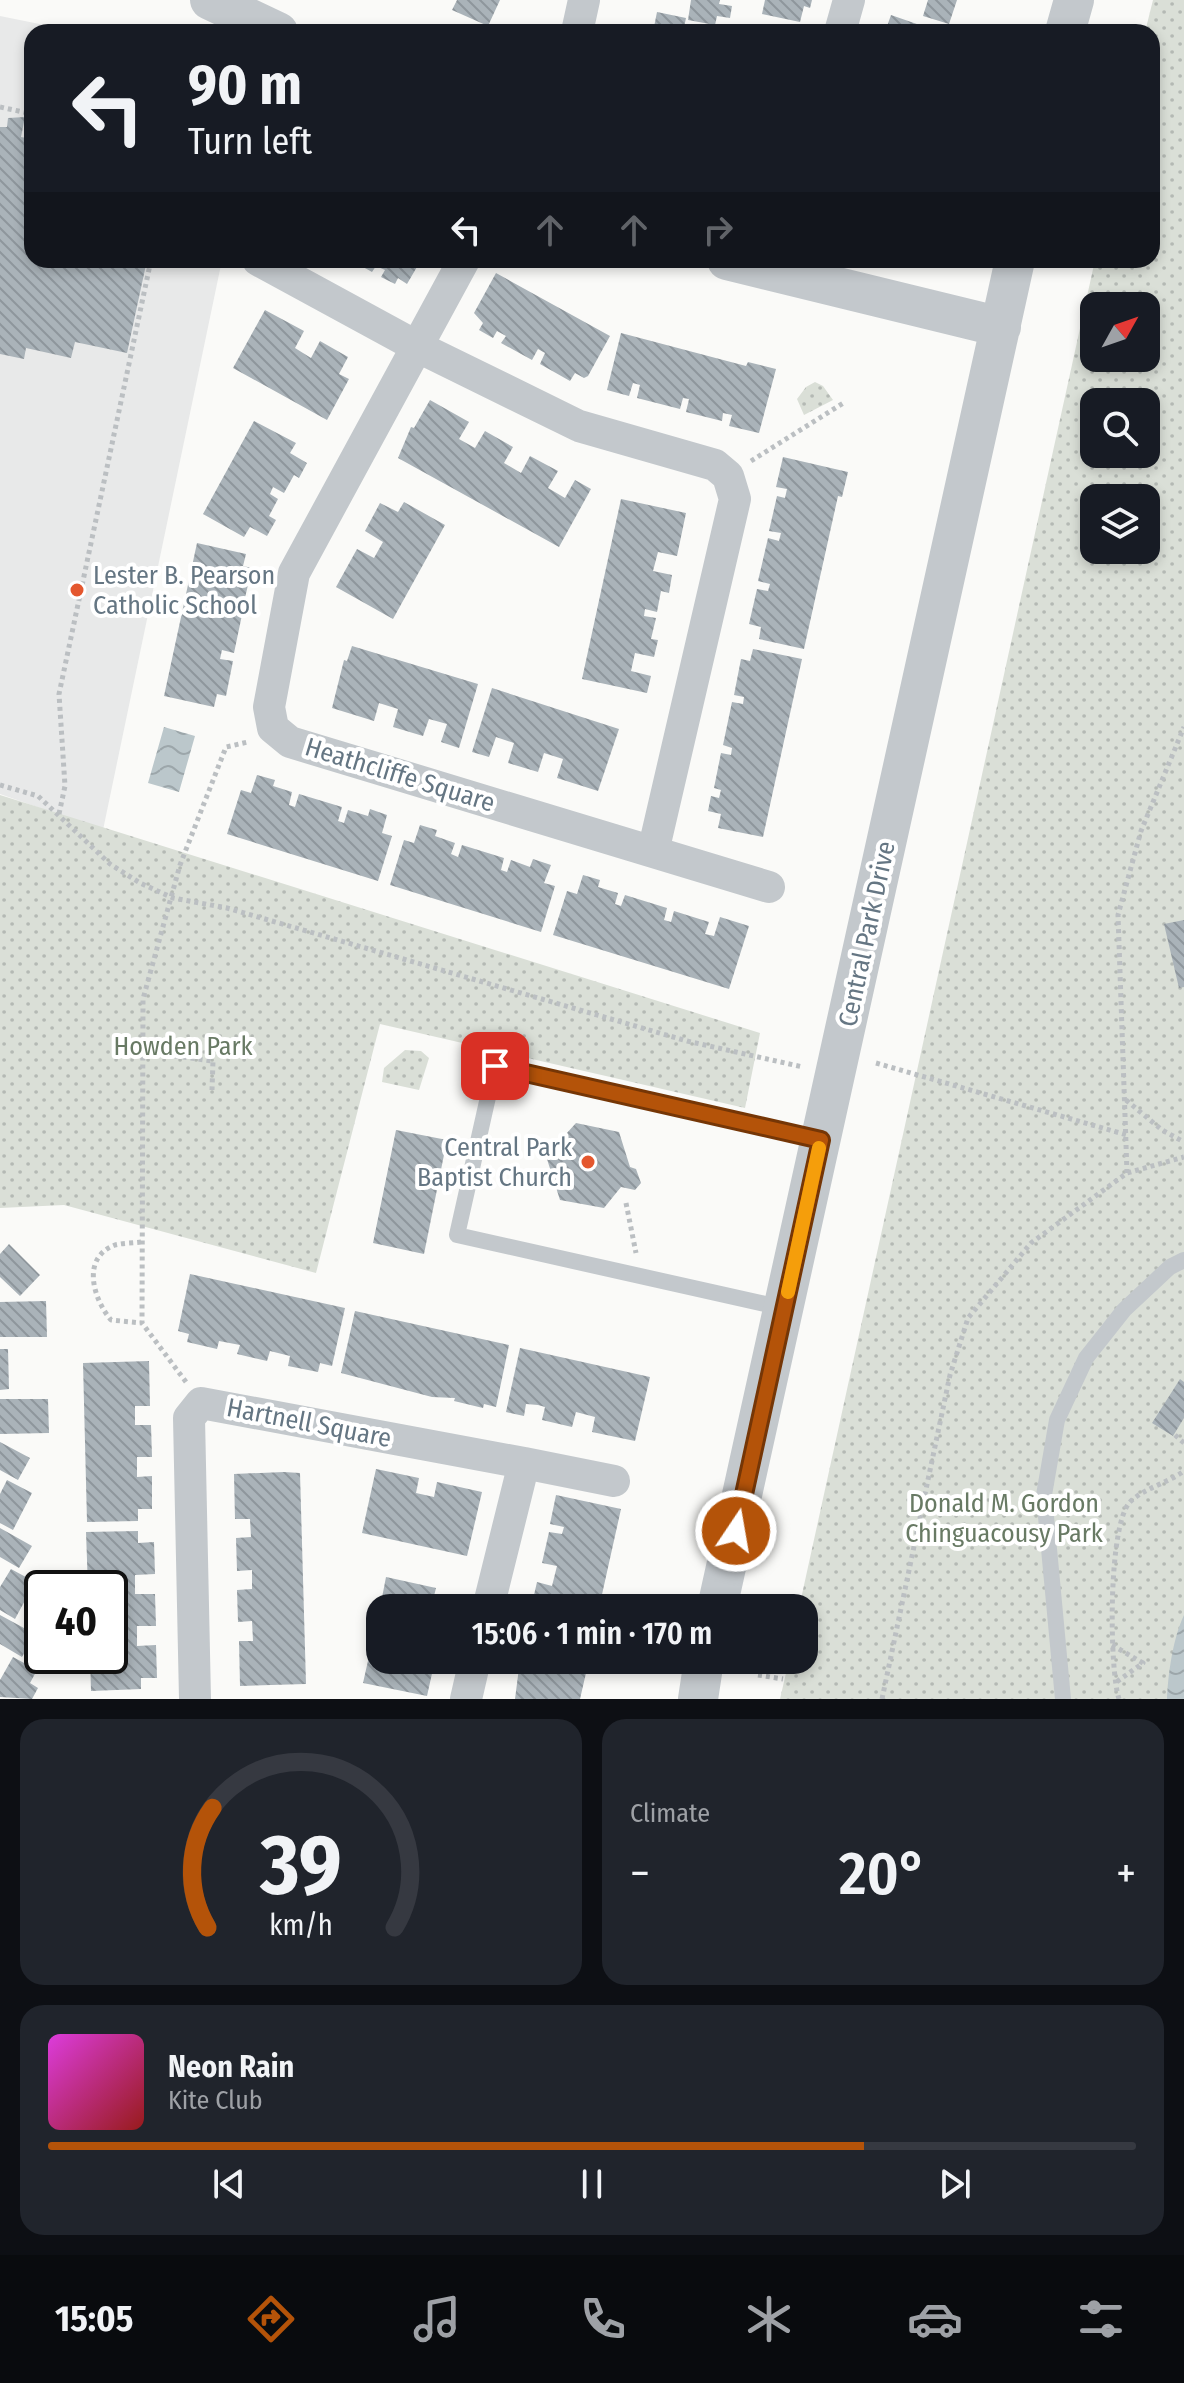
<!DOCTYPE html>
<html lang="en">
<head>
<meta charset="utf-8">
<style>
	:root { --surface:#171b24; --page:#20242c; --text:#f1f3f6; --muted:#9ea1a6; --line:#363941; --accent:#b45309 }
	body { margin:0; font-family:"Fira Sans Condensed",sans-serif; background:var(--page); color:var(--text); height:100vh; display:flex; flex-direction:column; font-size:30px; white-space:nowrap }
	* { box-sizing:border-box; margin:0 }
	p { font-size:26px; color:var(--muted) }
	.icon { flex:none; width:44px; height:44px; fill:none; stroke:currentColor; stroke-width:2; stroke-linecap:round; stroke-linejoin:round }
	.map { position:relative; height:1699px; overflow:hidden }
	.panel { display:flex; flex-direction:column; gap:20px; padding:20px; background:#0d0f14; flex:1 }
	.panel>* { flex:none }
	.hud { position:absolute; left:24px; top:24px; width:1136px; height:244px; border-radius:24px; box-shadow:0 4px 12px #0003; background:#171b24; color:var(--text); overflow:hidden }
	.needle { width:52px; rotate:50deg }
	.tools { position:absolute; left:1080px; top:292px; display:grid; gap:16px }
	.tools a { display:grid; place-items:center; width:80px; height:80px; border-radius:16px; background:var(--surface); box-shadow:0 4px 12px #0003; font-size:40px }
	.speed { position:absolute; left:24px; top:1570px; display:flex; gap:16px; font-size:40px; font-weight:700; text-align:center }
	.speed>* { display:grid; place-content:center; width:104px; height:104px; border-radius:50%; background:var(--surface); box-shadow:0 4px 12px #0003; line-height:1 }
	.speed .limit { border:4px solid #111; border-radius:12px; background:#fff; color:#111 }
	.pin { position:absolute; display:grid; place-items:center; width:68px; height:68px; color:#fff; margin:-34px; border-radius:16px; box-shadow:0 4px 12px #0006 }
	.me { position:absolute; width:88px; margin:-44px; rotate:12deg; stroke-linejoin:round; filter:drop-shadow(0 0 6px #0008) }
	.turn { display:flex; align-items:center; gap:28px; height:168px; padding:0 32px; font-size:36px }
	.turn .icon { width:104px; height:104px; stroke-width:2.5 }
	.turn b { display:block; font-size:56px; line-height:68px }
	.lanes { display:flex; align-items:center; height:76px; padding:0 32px; background:#0003; justify-content:center; gap:40px; direction:ltr }
	.lanes .off { opacity:.35 }
	.big { font-size:60px; font-weight:600; line-height:1.1 }
	.panel .tile { flex:1; display:flex; flex-direction:column; justify-content:center; gap:12px; min-width:0; padding:0 28px; border-radius:24px; background:var(--page) }
	.panel .dial { align-items:center; gap:0 }
	.dial svg { height:208px; overflow:visible; fill:none; stroke:var(--line); stroke-width:7; stroke-linecap:round; text-anchor:middle }
	.dial text { fill:var(--text); stroke:none }
	.song { display:flex; align-items:center; gap:24px }
	.cover { width:96px; height:96px; border-radius:12px; background:linear-gradient(135deg,hsl(300 70% 55%),hsl(0 70% 35%)) }
	.played { height:8px; border-radius:4px; background:linear-gradient(90deg,var(--accent) 75%,var(--line) 75%) }
	.keys { display:flex; justify-content:space-around; direction:ltr }
	.heat { display:flex; justify-content:space-between; align-items:center; font-size:44px; direction:ltr }
	.panel .tiles { flex:1; display:grid; gap:20px; grid-template-columns:1fr 1fr }
	.tile:last-child { grid-column:span 2 }
	.trip { position:absolute; left:366px; top:1594px; width:452px; height:80px; border-radius:24px; background:var(--surface); box-shadow:0 4px 12px #0003; font-weight:600; line-height:80px; text-align:center }
	.tabs { display:flex; height:128px; justify-content:space-around; align-items:center; background:#090b0e; color:var(--muted) }
	.tabs .icon { width:56px; height:56px }
	.tabs .selected { color:var(--accent) }
	.tabs b { font-size:36px; color:var(--text) }
	.map>svg:first-child { display:block }
	.built { fill:#e8e9e9 }
	.green { fill:url(#green-dots); fill-rule:evenodd }
	.water { fill:url(#water-waves) }
	.building { fill:url(#building-back-hatch) }
	.lines { fill:none; stroke-linecap:round; stroke-linejoin:round }
	.path { stroke:#bbbfc2; stroke-width:5; stroke-dasharray:4 4; stroke-linecap:butt }
	.service { stroke:#c3c8cc; stroke-width:16 }
	.minor { stroke:#c3c8cc; stroke-width:32 }
	.tertiary { stroke:#c3c8cc; stroke-width:40 }
	.route-casing { stroke:#753606; stroke-width:20 }
	.route { stroke:#b45309; stroke-width:14 }
	.slow { stroke:#f59e0b; stroke-width:14 }
	.poi-dot { fill:#e4572e; stroke:#fff; stroke-width:3 }
	.labels { text-anchor:middle; dominant-baseline:central; stroke-width:8; stroke-linejoin:round; paint-order:stroke }
	.poi-label { font-size:26px; fill:#657683; stroke:#fff; text-anchor:start }
	.street-label { font-size:26px; fill:#657683; stroke:#fff }
	.park-label { font-size:26px; fill:#687a64; stroke:#fff }
</style>
</head>
<body>
<div class="map">
<svg width="1184" height="1699" viewBox="0 0 1184 1699">
	<defs>
		<pattern id="green-dots" width="8" height="8" patternUnits="userSpaceOnUse" patternTransform="scale(2)"><rect width="8" height="8" fill="#dadfd7"/><path d="M2 2h.1M6 6h.1" fill="none" stroke="#b4b9b4" stroke-width="1.8" stroke-linecap="round"/></pattern>
		<pattern id="water-waves" width="16" height="10" patternUnits="userSpaceOnUse" patternTransform="scale(2)"><rect width="16" height="10" fill="#bbc7cb"/><path d="M0 5q4-4 8 0t8 0" fill="none" stroke="#9ca6aa"/></pattern>
		<pattern id="building-back-hatch" width="6" height="6" patternUnits="userSpaceOnUse" patternTransform="scale(2)"><rect width="6" height="6" fill="#aab3b9"/><path d="M-1 5l2 2M0 0l6 6M5-1l2 2" fill="none" stroke="#8e969c"/></pattern>
	</defs>
	<rect width="100%" height="100%" fill="#fafaf8"/>
	<path class="built" d="M0,16L79,32H32V260H222L103,830L0,794Z"/>
	<path class="green" d="M1153,0H1184V1699H780L789,1660H804V1608H799L1095,260H1152V32H1145ZM1094,306H1146V358H1094ZM1094,402H1146V454H1094ZM1094,498H1146V550H1094Z
		M815,382L823,386L833,400L804,415L797,399L806,387Z
		M0,795L760,1033L745,1108L380,1024L316,1273L64,1205L0,1208Z
		M405,1050L421,1051L429,1058L419,1090L382,1082L384,1068Z"/>
	<path class="water" d="M164,727L195,736L179,792L148,783Z
		M1184,1615V1699H1167C1168,1674 1173,1638 1184,1615Z"/>
	<path class="building" d="M457,0H500L488,26L452,10Z
		M691,0H720L719,4L732,6L730,18L717,16L715,25L688,20Z
		M765,0H812L810,8L804,6L800,22L762,14Z
		M928,0H957L949,24L923,16Z
		M657,12L686,18L683,32H653Z
		M891,15L934,30L933,32H885Z
		M25,117L21,137L32,139V260H147L127,353L75,342L71,358L26,348L24,359L0,354V127H7L8,118Z
		M351,260H421L407,284L398,278L395,284L381,277L385,270L376,266L372,272Z
		M496,273L610,336L588,376L584,378L575,373L570,381L540,364L545,353L538,349L532,360L501,343L506,336L497,331L493,338L479,330L483,323L474,313Z
		M265,310L304,331L295,348L311,358L320,341L348,357L339,374L349,379L327,420L233,368Z
		M621,333L746,366L748,362L776,369L759,433L729,426L732,415L723,413L722,421L686,412L689,399L683,398L680,409L637,398L640,385L633,383L629,396L607,390Z
		M430,400L469,422L459,439L475,448L485,431L513,447L504,463L521,473L530,456L558,471L548,488L565,498L575,480L591,489L559,547L398,458L411,427L414,428Z
		M254,421L296,443L290,453L307,463L299,478L294,475L284,493L273,487L270,494L278,499L269,516L276,520L267,536L250,527L244,537L203,514Z
		M783,457L848,472L842,497L838,496L804,649L759,639L761,627L749,624L757,589L768,591L770,584L758,581L768,538L779,541L781,533L769,531L777,496L785,498L787,489L776,487Z
		M621,499L686,513L677,556L658,552L653,571L672,575L669,593L661,591L657,612L645,609L644,616L656,618L651,639L658,640L654,657L635,653L631,671L651,676L647,693L582,679Z
		M404,502L445,525L393,619L336,587L357,549L374,558L383,542L365,531L380,503L398,512Z
		M197,543L246,554L243,566L252,568L244,602L233,600L232,607L243,610L234,653L222,650L220,659L233,661L226,696L217,694L214,707L164,696Z
		M352,646L478,684L459,748L441,742L447,724L429,719L423,736L393,727L398,709L379,703L374,721L332,708L344,660L347,661Z
		M753,649L802,659L763,837L718,828L721,814L708,811L711,796L719,798L721,790L714,788L721,753L731,755L732,748L723,745L732,702L743,704L744,697L734,695L741,659L750,661Z
		M492,688L619,729L598,791L557,778L563,759L544,753L538,772L508,763L514,743L496,737L489,757L472,752Z
		M257,775L275,780L273,786L292,792L289,805L295,807L299,794L342,807L338,821L344,823L348,810L368,816L370,809L387,815L382,833L392,836L378,881L227,834L241,790L251,793Z
		M420,825L437,830L435,836L455,843L451,854L458,857L462,845L504,858L501,870L507,872L511,860L530,867L533,859L551,865L544,883L555,886L541,932L390,885L404,840L414,843Z
		M583,875L600,880L598,887L618,893L615,904L621,906L625,895L667,908L664,920L671,922L674,911L709,922L705,934L714,936L720,917L749,926L729,989L553,935L567,891L577,894Z
		M1184,920V987L1179,988L1164,924Z
		M576,1123L619,1132L630,1167L636,1169L641,1183L635,1190L621,1187L604,1208L560,1200L546,1156Z
		M396,1130L447,1140L424,1254L373,1243Z
		M9,1244L40,1275L20,1296L0,1277V1254Z
		M190,1274L345,1308L332,1366L320,1363L318,1372L288,1366L290,1356L270,1351L267,1361L237,1354L240,1345L219,1341L217,1349L187,1342L189,1334L178,1331Z
		M46,1301L47,1337H0V1302Z
		M355,1311L509,1345L496,1407L484,1404L483,1408L454,1401L455,1398L432,1397L341,1373Z
		M520,1348L650,1377L635,1441L592,1432L595,1417L576,1412L572,1427L542,1420L545,1407L538,1405L526,1404L524,1416L506,1412Z
		M0,1349H8L9,1389L0,1390Z
		M149,1361L150,1406H135V1425H151L152,1457H137V1477L152,1476V1509H138V1521L87,1522L83,1363Z
		M1180,1379L1184,1382V1418L1173,1436L1152,1423Z
		M0,1399H48L49,1433L0,1434Z
		M0,1442L30,1458L18,1480L0,1470Z
		M376,1469L419,1478L416,1493L434,1497L437,1482L482,1492L467,1556L362,1533Z
		M284,1472L300,1473L306,1684L240,1686L239,1641H253L252,1621L238,1622L237,1590L252,1589V1570L237,1571L236,1538L251,1537L250,1519H235L234,1474Z
		M7,1480L32,1493L13,1530L0,1523V1494Z
		M556,1495L621,1509L599,1608H531L537,1582L552,1586L557,1566L542,1563L549,1532L562,1534L564,1527L550,1524Z
		M0,1528L32,1546L19,1568L0,1557Z
		M138,1531V1543L154,1542L155,1574L135,1575V1594H155L156,1626H137V1646L156,1645L157,1678H141V1689L91,1691L90,1656H110V1588H88L86,1532Z
		M11,1569L35,1582L15,1619L0,1610V1587Z
		M386,1577L436,1588L433,1600L448,1603L447,1608H380Z
		M379,1612L380,1660H435L427,1696L363,1683Z
		M0,1615L35,1634L22,1657L0,1644Z
		M13,1657L37,1670L30,1683L38,1688L32,1699L0,1697V1680Z
		M520,1660H589L580,1699H515Z"/>
	<g class="lines">
		<path class="path" d="M0,107L32,114
			M751,461L845,402
			M0,785L38,796L110,864L140,883L173,898L227,908L687,1041L803,1067
			M59,814L65,786L59,694L151,260
			M143,1052L213,1061L212,1090
			M876,1063L1127,1135
			M1126,1100L1162,1130L1184,1142
			M1127,1173L1118,915L1141,831L1184,727
			M626,1203L636,1253
			M141,1242C133,1243 123,1243 115,1245C80,1258 94,1300 111,1320L142,1323
			M186,1382L142,1323L143,999L180,865L226,747L248,742
			M1175,1435L1184,1443
			M1112,1645L1143,1663L1115,1683
			M758,1675L783,1679
			M882,1699L950,1375L968,1318L1031,1243L1127,1173L1184,1157
			M1119,1699C1109,1668 1108,1525 1130,1502C1144,1488 1168,1483 1184,1471"/>
		<path class="service" d="M783,1308L457,1235L495,1066L821,1140
			M1063,1699L1044,1495L1057,1420L1086,1358L1124,1310L1170,1267L1184,1260"/>
		<path class="minor" d="M577,32L584,0
			M840,32L849,0
			M258,260L416,346L579,426L715,465L728,476L735,499L653,852
			M464,260L294,573L269,707L273,728L290,742L769,887
			M524,1463L614,1481
			M195,1699L189,1418L201,1403L524,1463L488,1608
			M466,1699L475,1660"/>
		<path class="tertiary" d="M210,0L278,32
			M1065,32L1074,0
			M727,260L1001,327
			M717,1608L1015,260
			M698,1699L704,1660"/>
	</g>
	<g class="lines">
		<defs>
			<path id="route" d="M495,1066L821,1140L736,1531"/>
		</defs>
		<use href="#route" class="route-casing"/>
		<use href="#route" class="route"/>
		<path class="slow" d="M788,1292L819,1148"/>
	</g>
	<g class="poi-dot">
		<circle cx="77" cy="590" r="8"/>
		<circle cx="588" cy="1162" r="8"/>
	</g>
	<g class="labels">
		<g class="poi-label">
			<text x="93" y="575">Lester B. Pearson<tspan x="93" dy="30">Catholic School</tspan></text>
			<text x="572" y="1147" text-anchor="end">Central Park<tspan x="572" dy="30">Baptist Church</tspan></text>
		</g>
		<g class="street-label">
			<text transform="translate(400 775) rotate(17)">Heathcliffe Square</text>
			<text transform="translate(867 934) rotate(-78)">Central Park Drive</text>
			<text transform="translate(309 1423) rotate(11)">Hartnell Square</text>
		</g>
		<g class="park-label">
			<text x="183" y="1046">Howden Park</text>
			<text x="1004" y="1503">Donald M. Gordon<tspan x="1004" dy="30">Chinguacousy Park</tspan></text>
		</g>
	</g>
</svg>
<div class="tools">
<a><svg class="needle" viewBox="-14 -14 28 28"><path d="M0-13l5 13h-10z" fill="#e53935"/><path d="M0 13l5-13h-10z" fill="#9ea1a6"/></svg></a>
<a><svg class="icon" aria-label="search" viewBox="0 0 24 24"><circle cx="10" cy="10" r="6"/><path d="M15 15l6 6"/></svg></a>
<a><svg class="icon" aria-label="layers" viewBox="0 0 24 24"><path d="M12 4l9 5-9 5-9-5zM3 14l9 5 9-5"/></svg></a>
</div>
<div class="speed"><div class="limit">40</div></div>
<div class="pin" style="left:495px;top:1066px;background:#d93025"><svg class="icon" aria-label="arrive" viewBox="0 0 24 24"><path d="M6 21V4h12l-3 4 3 4H6"/></svg></div>
<svg class="me" style="left:736px;top:1531px" viewBox="-20 -20 40 40"><circle r="17" fill="#b45309" stroke="#fff" stroke-width="3"/><path d="M0-11L8 9 0 5-8 9z" fill="#fff"/></svg>
<div class="trip">15:06 · 1 min · 170 m</div>
<div class="hud">
<div class="turn"><svg class="icon" aria-label="left" viewBox="0 0 24 24"><path d="M17 20v-9H6M10 6l-5 5 5 5"/></svg><div><b>90 m</b>Turn left</div></div>
<div class="lanes"><svg class="icon" aria-label="left" viewBox="0 0 24 24"><path d="M17 20v-9H6M10 6l-5 5 5 5"/></svg><svg class="icon off" aria-label="ahead" viewBox="0 0 24 24"><path d="M12 20V5M6 11l6-6 6 6"/></svg><svg class="icon off" aria-label="ahead" viewBox="0 0 24 24"><path d="M12 20V5M6 11l6-6 6 6"/></svg><svg class="icon off" aria-label="right" viewBox="0 0 24 24"><path d="M7 20v-9h11M14 6l5 5-5 5"/></svg></div>
</div>
</div>
<section class="panel">
<div class="tiles">
<div class="tile dial"><svg viewBox="0 0 100 80">
<path d="M14 69A42 42 0 1 1 86 69"/>
<path d="M14 69A42 42 0 0 1 16 23" stroke="#b45309"/>
<text x="50" y="56" font-size="32" font-weight="700">39</text>
<text x="50" y="72" font-size="11">km/h</text>
</svg></div>
<div class="tile"><p>Climate</p>
<div class="heat"><a>−</a><b class="big">20°</b><a>+</a></div>
</div>
<div class="tile">
<div class="song"><i class="cover"></i><div><b>Neon Rain</b><p>Kite Club</p></div></div>
<div class="played"></div>
<div class="keys"><svg class="icon" aria-label="previous" viewBox="0 0 24 24"><path d="M18 5L8 12l10 7zM5 5v14"/></svg><svg class="icon" aria-label="pause" viewBox="0 0 24 24"><path d="M8 5v14M16 5v14"/></svg><svg class="icon" aria-label="next" viewBox="0 0 24 24"><path d="M6 5l10 7-10 7zM19 5v14"/></svg></div>
</div>
</div>
</section>
<nav class="tabs">
<b>15:05</b>
<svg class="icon selected" aria-label="directions" viewBox="0 0 24 24"><path d="M12 3l9 9-9 9-9-9zM9 14v-3h6M13 9l2 2-2 2"/></svg>
<svg class="icon" aria-label="music" viewBox="0 0 24 24"><path d="M9 18V5l10-2v13"/><circle cx="6" cy="18" r="3"/><circle cx="16" cy="16" r="3"/></svg>
<svg class="icon" aria-label="phone" viewBox="0 0 24 24"><path d="M5 4h4l2 5-3 2q2 4 5 5l2-3 5 2v4C11 20 4 13 5 4z"/></svg>
<svg class="icon" aria-label="climate" viewBox="0 0 24 24"><path d="M12 3v18M4 7l16 10M4 17L20 7"/></svg>
<svg class="icon" aria-label="car" viewBox="0 0 24 24"><path d="M5 17H2v-5l4-1 3-4h7l3 4 3 1v5h-3M9 17h6M6 11h13"/><circle cx="7" cy="17" r="2"/><circle cx="17" cy="17" r="2"/></svg>
<svg class="icon" aria-label="filters" viewBox="0 0 24 24"><path d="M4 7h16M4 17h16"/><circle cx="9" cy="7" r="2"/><circle cx="15" cy="17" r="2"/></svg>
</nav>
</body>
</html>
